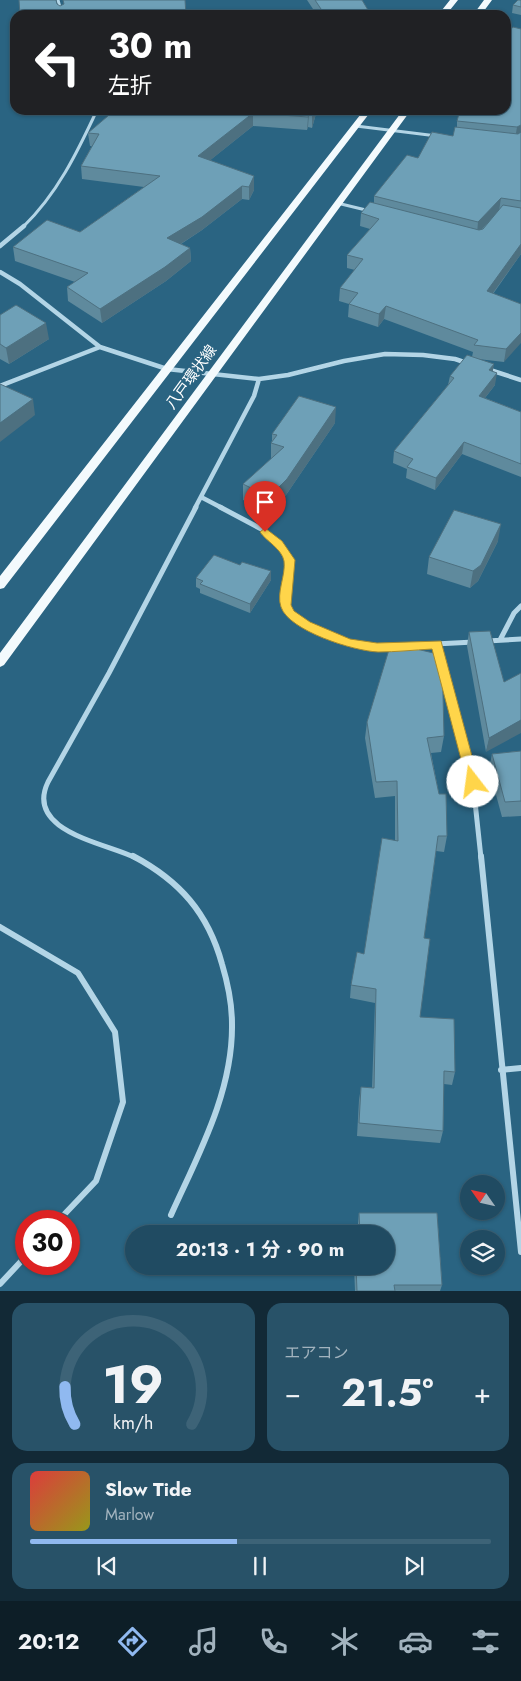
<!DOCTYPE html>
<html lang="ja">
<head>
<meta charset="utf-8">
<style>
	:root { --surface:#204b62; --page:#285268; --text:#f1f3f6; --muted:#a2b3be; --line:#3d6377; --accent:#90b9f0 }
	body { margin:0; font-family:Jost,"Noto Sans JP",sans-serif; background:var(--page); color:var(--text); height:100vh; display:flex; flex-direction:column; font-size:19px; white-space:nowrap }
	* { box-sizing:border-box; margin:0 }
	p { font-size:16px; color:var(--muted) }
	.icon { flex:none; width:28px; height:28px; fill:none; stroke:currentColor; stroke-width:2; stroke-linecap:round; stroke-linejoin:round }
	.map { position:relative; height:1291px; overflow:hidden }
	.sheet { display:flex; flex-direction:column; gap:12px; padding:12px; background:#122936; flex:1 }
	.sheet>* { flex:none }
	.hud { position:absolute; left:10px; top:10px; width:501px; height:105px; border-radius:15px; box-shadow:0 1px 4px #0004,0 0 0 1px var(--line); background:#202124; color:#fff; overflow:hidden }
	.needle { width:32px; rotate:304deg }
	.buttons { position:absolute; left:460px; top:1175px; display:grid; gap:10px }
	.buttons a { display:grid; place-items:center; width:45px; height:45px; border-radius:50%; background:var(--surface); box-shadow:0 1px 4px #0004,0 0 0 1px var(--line); font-size:25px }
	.speed { position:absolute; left:15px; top:1210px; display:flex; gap:10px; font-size:25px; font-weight:700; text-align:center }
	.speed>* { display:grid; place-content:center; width:65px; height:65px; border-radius:50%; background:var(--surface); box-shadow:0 1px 4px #0004,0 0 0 1px var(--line); line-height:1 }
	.speed .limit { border:8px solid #d22; background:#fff; color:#111 }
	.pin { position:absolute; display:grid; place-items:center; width:42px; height:42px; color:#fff; margin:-51px -21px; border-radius:50% 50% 50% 0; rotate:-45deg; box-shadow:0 0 5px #0007 }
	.pin .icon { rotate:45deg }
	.me { position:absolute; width:55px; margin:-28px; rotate:345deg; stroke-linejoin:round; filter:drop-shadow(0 0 4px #0008) }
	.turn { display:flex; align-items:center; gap:18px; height:105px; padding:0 15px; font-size:22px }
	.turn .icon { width:65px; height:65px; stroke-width:2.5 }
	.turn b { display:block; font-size:35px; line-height:42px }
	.big { font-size:38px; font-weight:700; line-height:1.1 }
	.sheet .card { flex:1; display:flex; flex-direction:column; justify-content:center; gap:8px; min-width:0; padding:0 18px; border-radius:15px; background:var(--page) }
	.sheet .dial { align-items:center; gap:0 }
	.dial svg { height:130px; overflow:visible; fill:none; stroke:var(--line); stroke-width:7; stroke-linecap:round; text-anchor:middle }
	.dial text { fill:var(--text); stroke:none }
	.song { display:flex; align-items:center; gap:15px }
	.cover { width:60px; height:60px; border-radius:8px; background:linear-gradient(135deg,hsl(0 70% 55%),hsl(60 70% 35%)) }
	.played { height:5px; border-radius:2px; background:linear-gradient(90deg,var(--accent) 45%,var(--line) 45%) }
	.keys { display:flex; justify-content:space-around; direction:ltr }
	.heat { display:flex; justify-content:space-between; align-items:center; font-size:28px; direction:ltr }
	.sheet .tiles { flex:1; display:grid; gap:12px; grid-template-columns:1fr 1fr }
	.card:last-child { grid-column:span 2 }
	.trip { position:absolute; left:125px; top:1225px; width:270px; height:50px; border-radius:25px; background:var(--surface); box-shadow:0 1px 4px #0004,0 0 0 1px var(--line); font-weight:700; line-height:50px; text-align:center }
	.dock { display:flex; height:80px; justify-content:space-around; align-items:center; background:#0d1e27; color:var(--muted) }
	.dock .icon { width:35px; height:35px }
	.dock .active { color:var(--accent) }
	.dock b { font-size:22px; color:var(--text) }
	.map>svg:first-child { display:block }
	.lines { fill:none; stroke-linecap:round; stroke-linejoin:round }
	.street-far3 { stroke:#b3d5e6; stroke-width:3 }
	.street-far2 { stroke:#b3d5e6; stroke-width:4.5 }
	.street-far1 { stroke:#b3d5e6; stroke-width:5 }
	.street { stroke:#b3d5e6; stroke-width:6 }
	.primary { fill:#f3fafd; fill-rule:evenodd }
	.wall { fill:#5f8a9d }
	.shaded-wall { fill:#4d7080 }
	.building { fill:#6ea0b7; stroke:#4d7080 }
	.route { fill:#ffd54a; stroke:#a68a30 }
	.labels { text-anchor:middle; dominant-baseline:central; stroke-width:5; stroke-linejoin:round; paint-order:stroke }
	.street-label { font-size:15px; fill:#fff; stroke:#2a6482 }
</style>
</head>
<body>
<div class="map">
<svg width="521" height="1291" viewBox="0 0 521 1291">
	<rect width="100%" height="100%" fill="#2a6482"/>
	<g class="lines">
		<path class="street-far3" d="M58,0L62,15
			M356,126L437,136
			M337,203L370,211
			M23,227C57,194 77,153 97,110"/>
		<path class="street-far2" d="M0,246L24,226
			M0,272L20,284L100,347L167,369L259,379L288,375L344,361L385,354L423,355L455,359L467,363
			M487,369L521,380
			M0,386L100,347
			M201,497L222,508
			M195,508L254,396L259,379"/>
		<path class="street-far1" d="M220,507L265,531L278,543L289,560L286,605L290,614L306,625L348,643L377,647L474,642
			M500,640L514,613L521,606
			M487,641L521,639
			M437,644L473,783L481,858
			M136,858C107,843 24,832 48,782L109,673L196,507"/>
		<path class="street" d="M133,856C180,881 208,913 222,964C228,984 232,1004 232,1024C233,1092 198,1155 171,1215
			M481,856L521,1252
			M0,927L78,973L115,1032L123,1102L96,1181L58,1221
			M501,1070L521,1068
			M0,1284L26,1256"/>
		<path class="primary" d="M450,0H458L446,15H438Z
			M484,0H492L481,15H473Z
			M364,110H372L4,588L0,589V576Z
			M403,110H411L4,665L0,667V653Z"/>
	</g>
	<path class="wall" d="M307,0H348L371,15H317Z
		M521,0V15L512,13L513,5Z
		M521,29V254L493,294L521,304L504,362L478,359L493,371L495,385L485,398L521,412V477L462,454L435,490L406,478L407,469L393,463L394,451L448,385L450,376L472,357L473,352L384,319L378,327L348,317L349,304L339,301L340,288L355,270L347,268V255L370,229L360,226L361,213L374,203V196L418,158L453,136L457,127V121Z
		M115,110H317L312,128L308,127L307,130L253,126L209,161L254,190L249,200L242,199L202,230L181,244L190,248L191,261L166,281L102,323L68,301L67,287L75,282L15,261L13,247L80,232L144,187L82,179L81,166L92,146H90L88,133Z
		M0,315L49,339L9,364L0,359Z
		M335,423L286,495L269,513L243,500V484L271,459V443L272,441V434Z
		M498,541L478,581L470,588L427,574L429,557Z
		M196,578L271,580L250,613L200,593V589L196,587Z
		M469,632L504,682L486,752L467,646Z
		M367,722L444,736L441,752L431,753L447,836L444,852L436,851L424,938L420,1017L455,1072L452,1085L444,1084L443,1131L440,1143L357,1136L359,1100L361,1087L372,1088L375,1003L350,998L351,985L364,954L395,840V796L375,798L365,738Z
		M521,751V816L502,817L489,769L492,754Z
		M359,1213H437L442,1285L440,1291H355L354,1266H386V1234H358V1223Z"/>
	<path class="shaded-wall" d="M314,110H317L312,128V115Z
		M253,113V126L198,170V156Z
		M309,114L308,127L307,130L308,117Z
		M521,125V137L515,139L517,127Z
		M254,176V190L249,200V187Z
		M242,186V199L202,230L168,252L167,238Z
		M501,198L499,211L477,234L478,222Z
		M521,244V254L485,304L487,291Z
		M190,248L191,261L166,281L102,323L100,309Z
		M386,306L384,319L378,327L379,314Z
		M46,323L49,339L9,364L6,348Z
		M521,333V343L504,362L506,349Z
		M494,364L492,376L489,370Z
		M497,373L495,385L477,408L479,396Z
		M33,399L35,415L0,442V423Z
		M336,407L335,423L286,495L269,513V497Z
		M464,442L462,454L435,490L436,478Z
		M501,524L498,541L478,581L470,588L473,571Z
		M271,571V580L250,613V604Z
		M521,720V733L486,752L489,738Z"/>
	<path class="building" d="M19,0H56L57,4L60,6L64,4L63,0H185L186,15H20Z
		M315,0H362L371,15H325Z
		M518,0H521V7L513,5Z
		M513,27L521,29V125L517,127L457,121L460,110H506V35Z
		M115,110H314L312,115L309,114L308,117L253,113L198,156L254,176L249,187L242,186L202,217L167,238L190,248L165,267L100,309L67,287L88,273L13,247L47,220L80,232L160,176L81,166L99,134L88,133Z
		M455,127L518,134L521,132V201L501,198L478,222L374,196L407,155L418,158L432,132L453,136Z
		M370,202L479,230L483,229L503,205L521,208V244L487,291L521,304V333L506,349L474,345L478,340L386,306L379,314L349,304L358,293L340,288L363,259L347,255L379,219L361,213Z
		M16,305L46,323L6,348L0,344V315Z
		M467,355L494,364L489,370L497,373L479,396L521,412V464L464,442L436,478L407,467L413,459L394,451L454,378L450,376Z
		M0,384L33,399L0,423Z
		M299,396L336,407L287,479L269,497L243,484L284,447L271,443L277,435L272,434Z
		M454,510L501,524L481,565L473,571L429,557Z
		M214,555L240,565L242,562L271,571L250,604L200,584L203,581L196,578Z
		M490,631L504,682L521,673V720L489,738L469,632Z
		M391,643L442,655L444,736L427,738L439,794H446L447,836H438L424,938L430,939L420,1017L454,1019L455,1072L444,1071L443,1131L359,1123L361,1087L374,1088L376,989L351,985L357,952L364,954L382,838L398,841L397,781L376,782L367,722Z
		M521,751V801L505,802L492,754Z
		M359,1213H437L442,1285H394L395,1291H357L356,1266H386V1234H360Z"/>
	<path class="route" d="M265,528L282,541L295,560L291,605L294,611L310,622L350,639L377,643L441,641L479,782L477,786H468L467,782L432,649C414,650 396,652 378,652C354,651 289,631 281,607C276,593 286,575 284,561C282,549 266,541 260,532Z"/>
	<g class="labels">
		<g class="street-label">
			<text transform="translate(191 377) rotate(-54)">八戸環状線</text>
		</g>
	</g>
</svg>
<div class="buttons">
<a><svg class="needle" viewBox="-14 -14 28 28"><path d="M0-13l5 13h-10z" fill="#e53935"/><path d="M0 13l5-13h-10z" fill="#a2b3be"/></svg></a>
<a><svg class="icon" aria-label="layers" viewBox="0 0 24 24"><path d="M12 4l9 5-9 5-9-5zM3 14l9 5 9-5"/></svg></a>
</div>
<div class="speed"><div class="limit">30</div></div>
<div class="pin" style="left:265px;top:532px;background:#d93025"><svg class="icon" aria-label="arrive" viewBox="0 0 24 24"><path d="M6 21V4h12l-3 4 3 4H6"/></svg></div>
<svg class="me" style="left:473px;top:782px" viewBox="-20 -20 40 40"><circle r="19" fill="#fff"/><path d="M0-13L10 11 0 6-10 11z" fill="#ffd54a"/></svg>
<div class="trip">20:13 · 1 分 · 90 m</div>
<div class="hud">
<div class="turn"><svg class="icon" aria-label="left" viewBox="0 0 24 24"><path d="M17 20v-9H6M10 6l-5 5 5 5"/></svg><div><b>30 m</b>左折</div></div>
</div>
</div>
<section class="sheet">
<div class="tiles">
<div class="card dial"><svg viewBox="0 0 100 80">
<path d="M14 69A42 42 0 1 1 86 69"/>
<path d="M14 69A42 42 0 0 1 8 46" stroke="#90b9f0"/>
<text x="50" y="56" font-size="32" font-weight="700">19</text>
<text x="50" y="72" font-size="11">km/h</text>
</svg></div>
<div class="card"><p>エアコン</p>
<div class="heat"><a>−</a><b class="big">21.5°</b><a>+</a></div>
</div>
<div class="card">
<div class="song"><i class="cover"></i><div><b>Slow Tide</b><p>Marlow</p></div></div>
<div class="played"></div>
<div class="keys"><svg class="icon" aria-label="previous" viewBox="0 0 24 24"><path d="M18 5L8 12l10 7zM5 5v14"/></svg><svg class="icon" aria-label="pause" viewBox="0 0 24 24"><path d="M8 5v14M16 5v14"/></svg><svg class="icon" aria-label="next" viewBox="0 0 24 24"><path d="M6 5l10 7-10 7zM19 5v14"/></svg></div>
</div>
</div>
</section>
<nav class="dock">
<b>20:12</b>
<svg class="icon active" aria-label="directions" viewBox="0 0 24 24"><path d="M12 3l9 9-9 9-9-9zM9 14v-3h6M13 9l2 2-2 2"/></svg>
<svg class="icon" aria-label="music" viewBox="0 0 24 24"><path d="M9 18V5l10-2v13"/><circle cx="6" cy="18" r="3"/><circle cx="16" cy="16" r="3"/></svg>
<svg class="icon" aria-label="phone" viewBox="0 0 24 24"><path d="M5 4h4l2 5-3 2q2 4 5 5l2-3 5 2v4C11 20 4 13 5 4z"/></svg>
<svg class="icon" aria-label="climate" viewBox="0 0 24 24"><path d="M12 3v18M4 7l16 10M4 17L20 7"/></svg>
<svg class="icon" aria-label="car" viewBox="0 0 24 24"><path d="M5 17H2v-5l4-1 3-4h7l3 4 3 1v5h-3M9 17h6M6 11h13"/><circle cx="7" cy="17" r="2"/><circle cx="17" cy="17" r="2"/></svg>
<svg class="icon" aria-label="filters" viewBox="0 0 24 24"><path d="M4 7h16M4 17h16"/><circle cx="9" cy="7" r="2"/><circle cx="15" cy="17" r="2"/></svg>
</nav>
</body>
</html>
